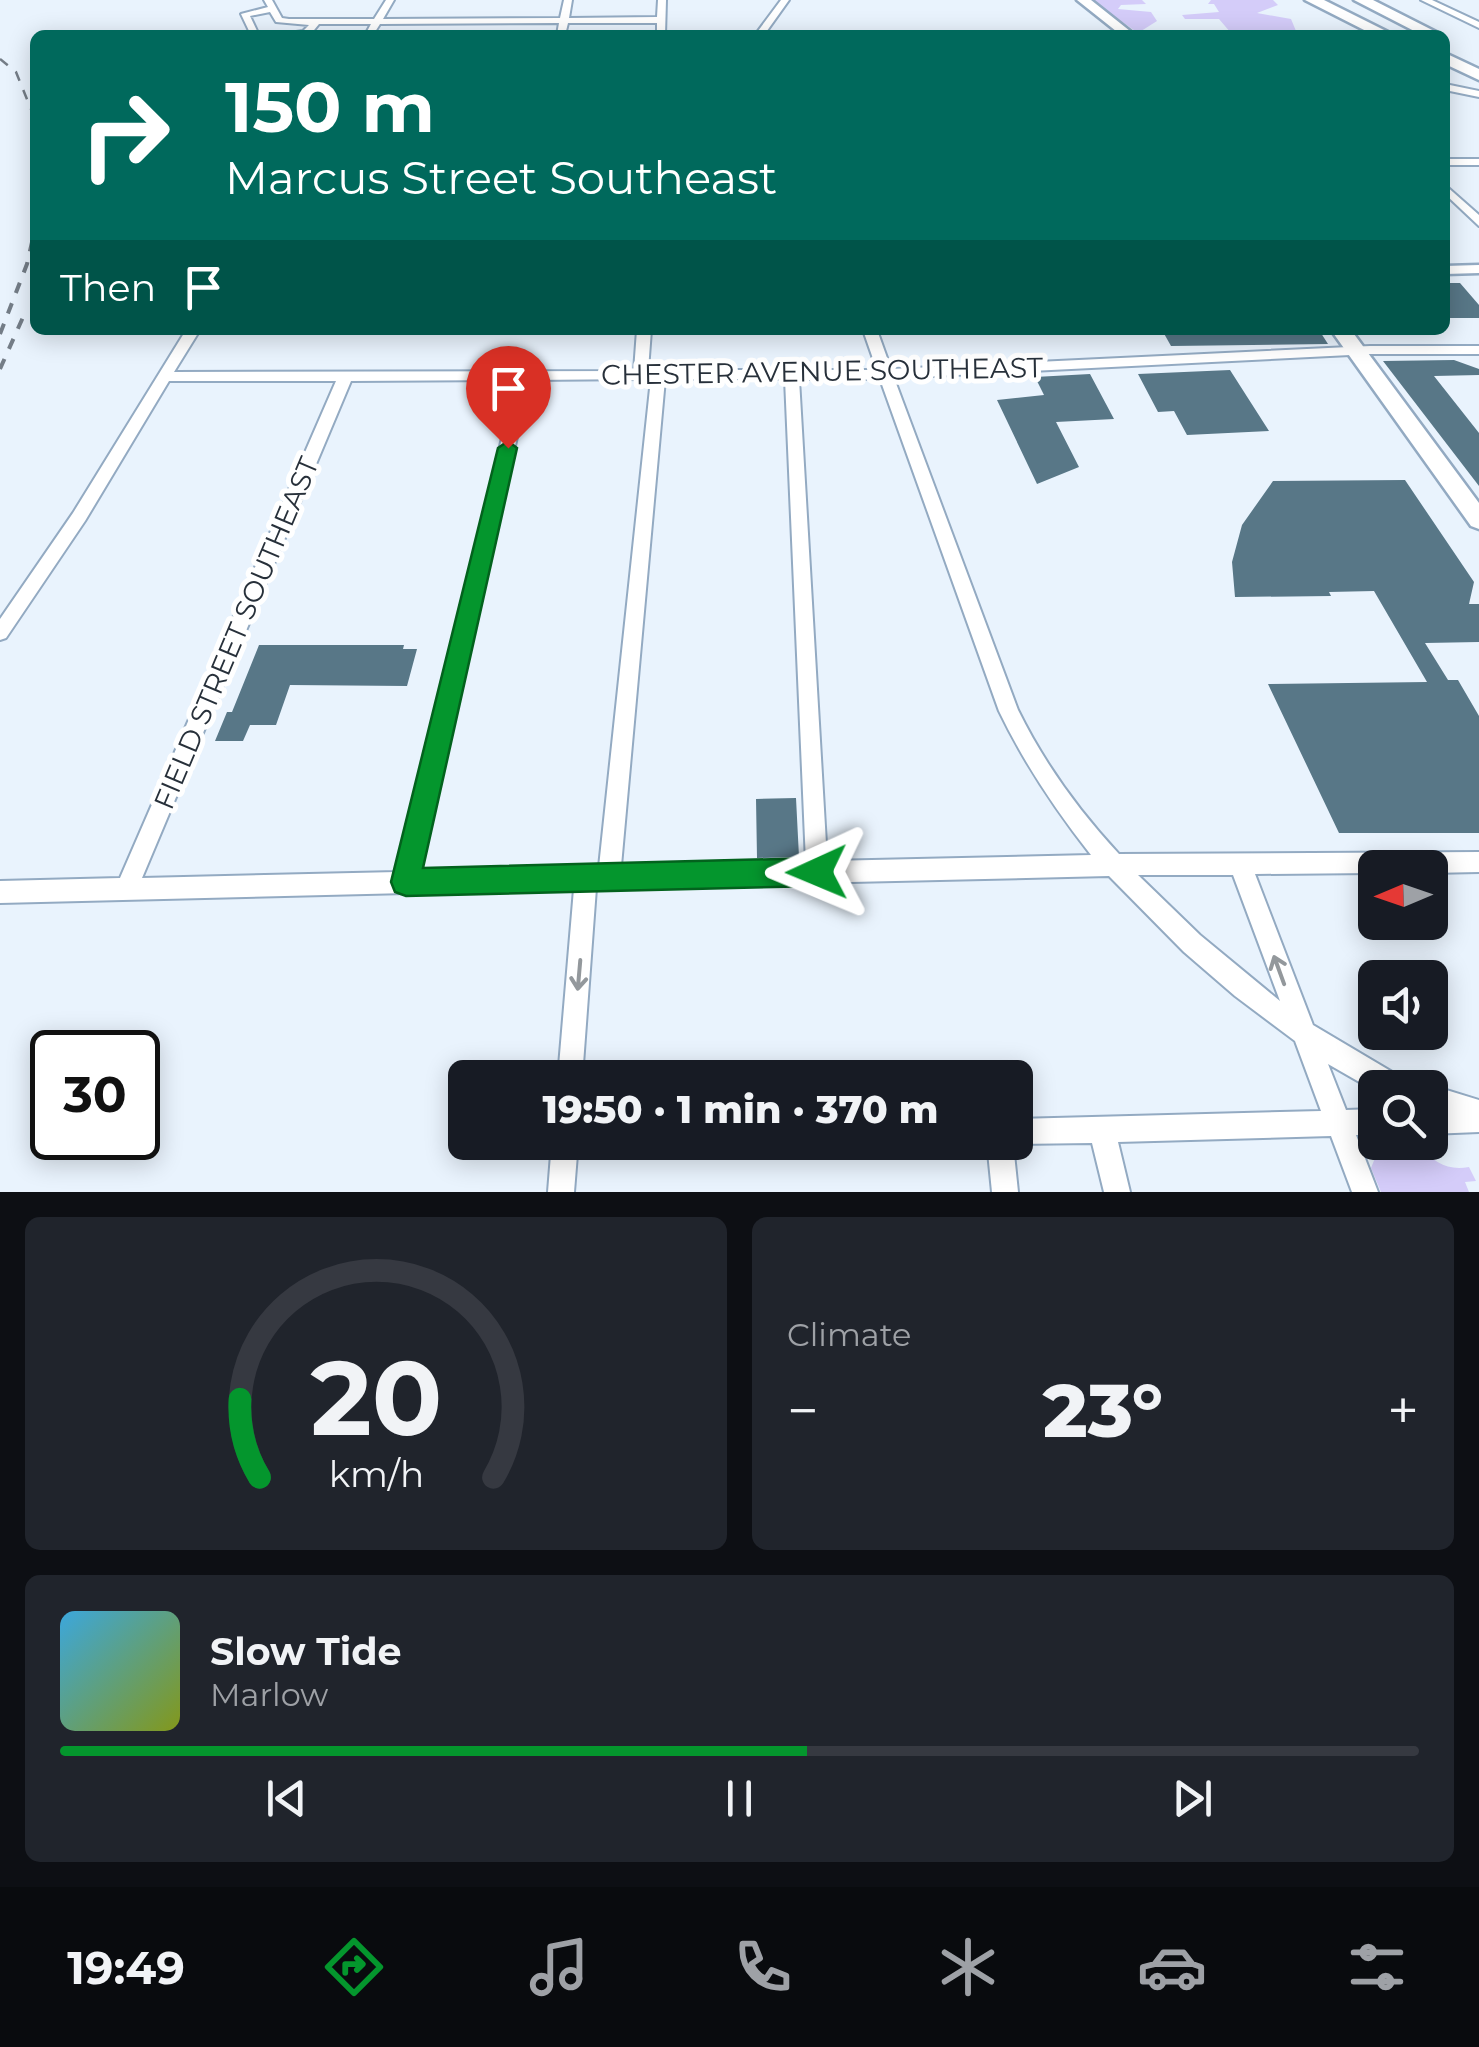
<!DOCTYPE html>
<html lang="en">
<head>
<meta charset="utf-8">
<style>
	:root { --surface:#171b24; --page:#20242c; --text:#f1f3f6; --muted:#9ea1a6; --line:#363941; --accent:#04962d }
	body { margin:0; font-family:Montserrat,sans-serif; background:var(--page); color:var(--text); height:100vh; display:flex; flex-direction:column; font-size:38px; white-space:nowrap }
	* { box-sizing:border-box; margin:0 }
	p { font-size:32px; color:var(--muted) }
	.icon { flex:none; width:55px; height:55px; fill:none; stroke:currentColor; stroke-width:2; stroke-linecap:round; stroke-linejoin:round }
	.map { position:relative; height:1192px; overflow:hidden }
	.sheet { display:flex; flex-direction:column; gap:25px; padding:25px; background:#0d0f14; flex:1 }
	.sheet>* { flex:none }
	.hud { position:absolute; left:30px; top:30px; width:1420px; height:305px; border-radius:15px; box-shadow:0 5px 25px #0003; background:#00695c; color:#fff; overflow:hidden }
	.needle { width:65px; rotate:268deg }
	.fabs { position:absolute; left:1358px; top:850px; display:grid; gap:20px }
	.fabs a { display:grid; place-items:center; width:90px; height:90px; border-radius:15px; background:var(--surface); box-shadow:0 5px 25px #0003; font-size:50px }
	.speed { position:absolute; left:30px; top:1030px; display:flex; gap:20px; font-size:50px; font-weight:700; text-align:center }
	.speed>* { display:grid; place-content:center; width:130px; height:130px; border-radius:50%; background:var(--surface); box-shadow:0 5px 25px #0003; line-height:1 }
	.speed .limit { border:5px solid #111; border-radius:15px; background:#fff; color:#111 }
	.pin { position:absolute; display:grid; place-items:center; width:85px; height:85px; color:#fff; margin:-102px -42px; border-radius:50% 50% 50% 0; rotate:-45deg; box-shadow:0 0 10px #0007 }
	.pin .icon { rotate:45deg }
	.me { position:absolute; width:110px; margin:-55px; rotate:269deg; stroke-linejoin:round; filter:drop-shadow(0 0 8px #0008) }
	.turn { display:flex; align-items:center; gap:35px; height:210px; padding:0 30px; font-size:45px }
	.turn .icon { width:130px; height:130px; stroke-width:2.5 }
	.turn b { display:block; font-size:70px; line-height:85px }
	.then { display:flex; align-items:center; height:95px; padding:0 30px; background:#0003; gap:20px; font-size:38px }
	.big { font-size:75px; font-weight:800; line-height:1.1 }
	.sheet .card { flex:1; display:flex; flex-direction:column; justify-content:center; gap:15px; min-width:0; padding:0 35px; border-radius:15px; background:var(--page) }
	.sheet .dial { align-items:center; gap:0 }
	.dial svg { height:260px; overflow:visible; fill:none; stroke:var(--line); stroke-width:7; stroke-linecap:round; text-anchor:middle }
	.dial text { fill:var(--text); stroke:none }
	.song { display:flex; align-items:center; gap:30px }
	.cover { width:120px; height:120px; border-radius:15px; background:linear-gradient(135deg,hsl(200 70% 55%),hsl(70 70% 35%)) }
	.played { height:10px; border-radius:5px; background:linear-gradient(90deg,var(--accent) 55%,var(--line) 55%) }
	.keys { display:flex; justify-content:space-around; direction:ltr }
	.heat { display:flex; justify-content:space-between; align-items:center; font-size:55px; direction:ltr }
	.sheet .tiles { flex:1; display:grid; gap:25px; grid-template-columns:1fr 1fr }
	.card:last-child { grid-column:span 2 }
	.trip { position:absolute; left:448px; top:1060px; width:585px; height:100px; border-radius:15px; background:var(--surface); box-shadow:0 5px 25px #0003; font-weight:800; line-height:100px; text-align:center }
	.tabs { display:flex; height:160px; justify-content:space-around; align-items:center; background:#090b0e; color:var(--muted) }
	.tabs .icon { width:70px; height:70px }
	.tabs .current { color:var(--accent) }
	.tabs b { font-size:45px; color:var(--text) }
	.map>svg:first-child { display:block }
	.green { fill:#d4ccf9 }
	.building { fill:#587787 }
	.lines { fill:none; stroke-linecap:round; stroke-linejoin:round }
	.minor-casing { stroke:#93aac2; stroke-width:4 }
	.tertiary-casing { stroke:#93aac2; stroke-width:5 }
	.primary-casing { stroke:#93aac2; stroke-width:5 }
	.motorway-casing { stroke:#93aac2; stroke-width:5 }
	.minor { fill:#fff; fill-rule:evenodd }
	.tertiary { fill:#fff; fill-rule:evenodd }
	.primary { fill:#fff; fill-rule:evenodd }
	.motorway { fill:#fff; fill-rule:evenodd }
	.rail-far1 { stroke:#747d87; stroke-width:2.5; stroke-dasharray:10 10; stroke-linecap:butt }
	.rail { stroke:#747d87; stroke-width:4; stroke-dasharray:11 11; stroke-linecap:butt }
	.oneway { stroke:#93989c }
	.route { fill:#04962d; stroke:#03621d; stroke-width:2.5 }
	.labels { text-anchor:middle; dominant-baseline:central; stroke-width:10; stroke-linejoin:round; paint-order:stroke }
	.street-label { font-size:28px; fill:#27303a; stroke:#fff }
</style>
</head>
<body>
<div class="map">
<svg width="1479" height="1192" viewBox="0 0 1479 1192">
	<rect width="100%" height="100%" fill="#e9f3fd"/>
	<path class="green" d="M1091,0H1142L1146,4L1121,5L1118,9L1151,12L1157,21L1138,33Z
		M1211,0H1273L1278,5L1257,13L1291,19L1296,31L1231,33L1219,19H1185L1182,15L1219,12L1214,4H1208Z
		M1419,1147C1435,1162 1447,1171 1469,1167L1476,1181L1465,1182L1469,1192H1381L1371,1168L1379,1148Z"/>
	<path class="building" d="M1445,283H1460L1479,305V318H1445Z
		M1162,330H1319L1328,344L1171,346Z
		M1454,360L1479,369V375L1434,376L1479,433V486L1383,361Z
		M1230,370L1269,431L1187,435L1174,411L1158,412L1138,374Z
		M1090,374L1114,419L1056,422L1079,467L1037,484L997,400L1044,395L1035,377Z
		M1405,480L1474,582L1469,604H1479V642L1425,643L1448,680H1458L1479,716V833H1339L1268,684L1427,682L1374,591L1329,592L1331,596L1235,597L1232,562L1242,525L1273,481Z
		M259,645H404L403,649H417L407,686L290,685L276,725H250L243,741H215L227,712H232Z
		M796,798L799,857L757,858L756,799Z"/>
	<g class="lines">
		<defs>
			<path id="minor" d="M264,0H272L282,18L289,19H374L386,0H394L383,19L560,18L564,0H572L569,18L657,17L658,0H666L665,35H657V23H568L565,35H557L559,23L380,24L373,35H365L371,24H319L310,35H275L303,31L309,25L276,22L270,12L250,16L259,35H251L241,14L268,7Z
				M781,0H789L764,35H755Z
				M1421,0H1432L1479,22V28Z
				M1445,84L1479,91V97L1445,90Z
				M1445,159H1479V165H1445Z
				M1445,185L1479,215V226L1445,194Z
				M186,330H200L174,372L634,371L637,330H651L648,370H877L863,330H877L891,369L1370,346H1479V354H1370L894,378L1018,710C1044,763 1079,811 1119,854L1479,852V872L1430,873V868H1375V873L1255,874L1313,1025L1404,1079L1407,1088H1375V1091L1328,1064L1346,1110L1375,1109V1135H1356L1378,1192H1352L1331,1136L1118,1142L1130,1192H1104L1092,1143L1013,1144L1018,1192H992L987,1142H1015V1119L1321,1111L1295,1041L1235,996L1184,952L1109,876L596,888L582,1078H558L574,889L0,903V881L120,878L336,381H169L85,521L6,638L0,640V619L73,513ZM645,379H651L599,867L418,871L530,380ZM665,379H785L806,862L621,866ZM799,379H880L999,711C1024,763 1055,809 1091,855L827,861ZM516,380L397,872L142,878L351,381ZM1138,875H1233L1280,1001L1200,935Z
				M1430,1085L1479,1100V1132L1430,1134V1088H1425Z
				M552,1142H578L574,1192H548Z"/>
			<path id="tertiary" d="M1479,265V273L1445,274V266Z"/>
			<path id="primary" d="M1077,0H1091L1135,35H1121Z
				M1331,330H1351L1479,503V529L1471,526Z"/>
			<path id="motorway" d="M1305,0H1324L1394,35H1374Z
				M1354,0H1373L1442,35H1422Z
				M1445,53L1479,69V80L1445,64Z"/>
		</defs>
		<use href="#minor" class="minor-casing"/>
		<use href="#tertiary" class="tertiary-casing"/>
		<use href="#primary" class="primary-casing"/>
		<use href="#motorway" class="motorway-casing"/>
		<use href="#minor" class="minor"/>
		<use href="#tertiary" class="tertiary"/>
		<use href="#primary" class="primary"/>
		<use href="#motorway" class="motorway"/>
		<path class="rail-far1" d="M0,59L16,72L35,119"/>
		<path class="rail" d="M0,334L27,264L35,229
			M0,369L24,315"/>
	</g>
	<defs><path id="oneway-shaft" d="M-6 0H5M1.5-3L5.5 0L1.5 3" fill="none" stroke-width="1.6" stroke-linecap="round" stroke-linejoin="round" transform="scale(2.5)"/></defs>
	<g class="oneway">
		<use href="#oneway-shaft" transform="translate(1279 970) rotate(-110)"/>
		<use href="#oneway-shaft" transform="translate(579 975) rotate(95)"/>
	</g>
	<path class="route" d="M508,441L517,448L423,868L817,858L827,862L831,872L827,882L817,886L406,896L395,892L391,882L498,448Z"/>
	<g class="labels">
		<g class="street-label">
			<text transform="translate(822 371) rotate(-1)">CHESTER AVENUE SOUTHEAST</text>
			<text transform="translate(236 633) rotate(-67)">FIELD STREET SOUTHEAST</text>
		</g>
	</g>
</svg>
<div class="fabs">
<a><svg class="needle" viewBox="-14 -14 28 28"><path d="M0-13l5 13h-10z" fill="#e53935"/><path d="M0 13l5-13h-10z" fill="#9ea1a6"/></svg></a>
<a><svg class="icon" aria-label="sound" viewBox="0 0 24 24"><path d="M4 9h4l5-4v14l-5-4H4zM17 9q2 3 0 6"/></svg></a>
<a><svg class="icon" aria-label="search" viewBox="0 0 24 24"><circle cx="10" cy="10" r="6"/><path d="M15 15l6 6"/></svg></a>
</div>
<div class="speed"><div class="limit">30</div></div>
<div class="pin" style="left:508px;top:448px;background:#d93025"><svg class="icon" aria-label="arrive" viewBox="0 0 24 24"><path d="M6 21V4h12l-3 4 3 4H6"/></svg></div>
<svg class="me" style="left:817px;top:872px" viewBox="-20 -20 40 40"><path d="M0-17L14 15 0 8-14 15z" fill="#04962d" stroke="#fff" stroke-width="4"/></svg>
<div class="trip">19:50 · 1 min · 370 m</div>
<div class="hud">
<div class="turn"><svg class="icon" aria-label="right" viewBox="0 0 24 24"><path d="M7 20v-9h11M14 6l5 5-5 5"/></svg><div><b>150 m</b>Marcus Street Southeast</div></div>
<div class="then">Then<svg class="icon" aria-label="arrive" viewBox="0 0 24 24"><path d="M6 21V4h12l-3 4 3 4H6"/></svg></div>
</div>
</div>
<section class="sheet">
<div class="tiles">
<div class="card dial"><svg viewBox="0 0 100 80">
<path d="M14 69A42 42 0 1 1 86 69"/>
<path d="M14 69A42 42 0 0 1 8 45" stroke="#04962d"/>
<text x="50" y="56" font-size="32" font-weight="700">20</text>
<text x="50" y="72" font-size="11">km/h</text>
</svg></div>
<div class="card"><p>Climate</p>
<div class="heat"><a>−</a><b class="big">23°</b><a>+</a></div>
</div>
<div class="card">
<div class="song"><i class="cover"></i><div><b>Slow Tide</b><p>Marlow</p></div></div>
<div class="played"></div>
<div class="keys"><svg class="icon" aria-label="previous" viewBox="0 0 24 24"><path d="M18 5L8 12l10 7zM5 5v14"/></svg><svg class="icon" aria-label="pause" viewBox="0 0 24 24"><path d="M8 5v14M16 5v14"/></svg><svg class="icon" aria-label="next" viewBox="0 0 24 24"><path d="M6 5l10 7-10 7zM19 5v14"/></svg></div>
</div>
</div>
</section>
<nav class="tabs">
<b>19:49</b>
<svg class="icon current" aria-label="directions" viewBox="0 0 24 24"><path d="M12 3l9 9-9 9-9-9zM9 14v-3h6M13 9l2 2-2 2"/></svg>
<svg class="icon" aria-label="music" viewBox="0 0 24 24"><path d="M9 18V5l10-2v13"/><circle cx="6" cy="18" r="3"/><circle cx="16" cy="16" r="3"/></svg>
<svg class="icon" aria-label="phone" viewBox="0 0 24 24"><path d="M5 4h4l2 5-3 2q2 4 5 5l2-3 5 2v4C11 20 4 13 5 4z"/></svg>
<svg class="icon" aria-label="climate" viewBox="0 0 24 24"><path d="M12 3v18M4 7l16 10M4 17L20 7"/></svg>
<svg class="icon" aria-label="car" viewBox="0 0 24 24"><path d="M5 17H2v-5l4-1 3-4h7l3 4 3 1v5h-3M9 17h6M6 11h13"/><circle cx="7" cy="17" r="2"/><circle cx="17" cy="17" r="2"/></svg>
<svg class="icon" aria-label="filters" viewBox="0 0 24 24"><path d="M4 7h16M4 17h16"/><circle cx="9" cy="7" r="2"/><circle cx="15" cy="17" r="2"/></svg>
</nav>
</body>
</html>
